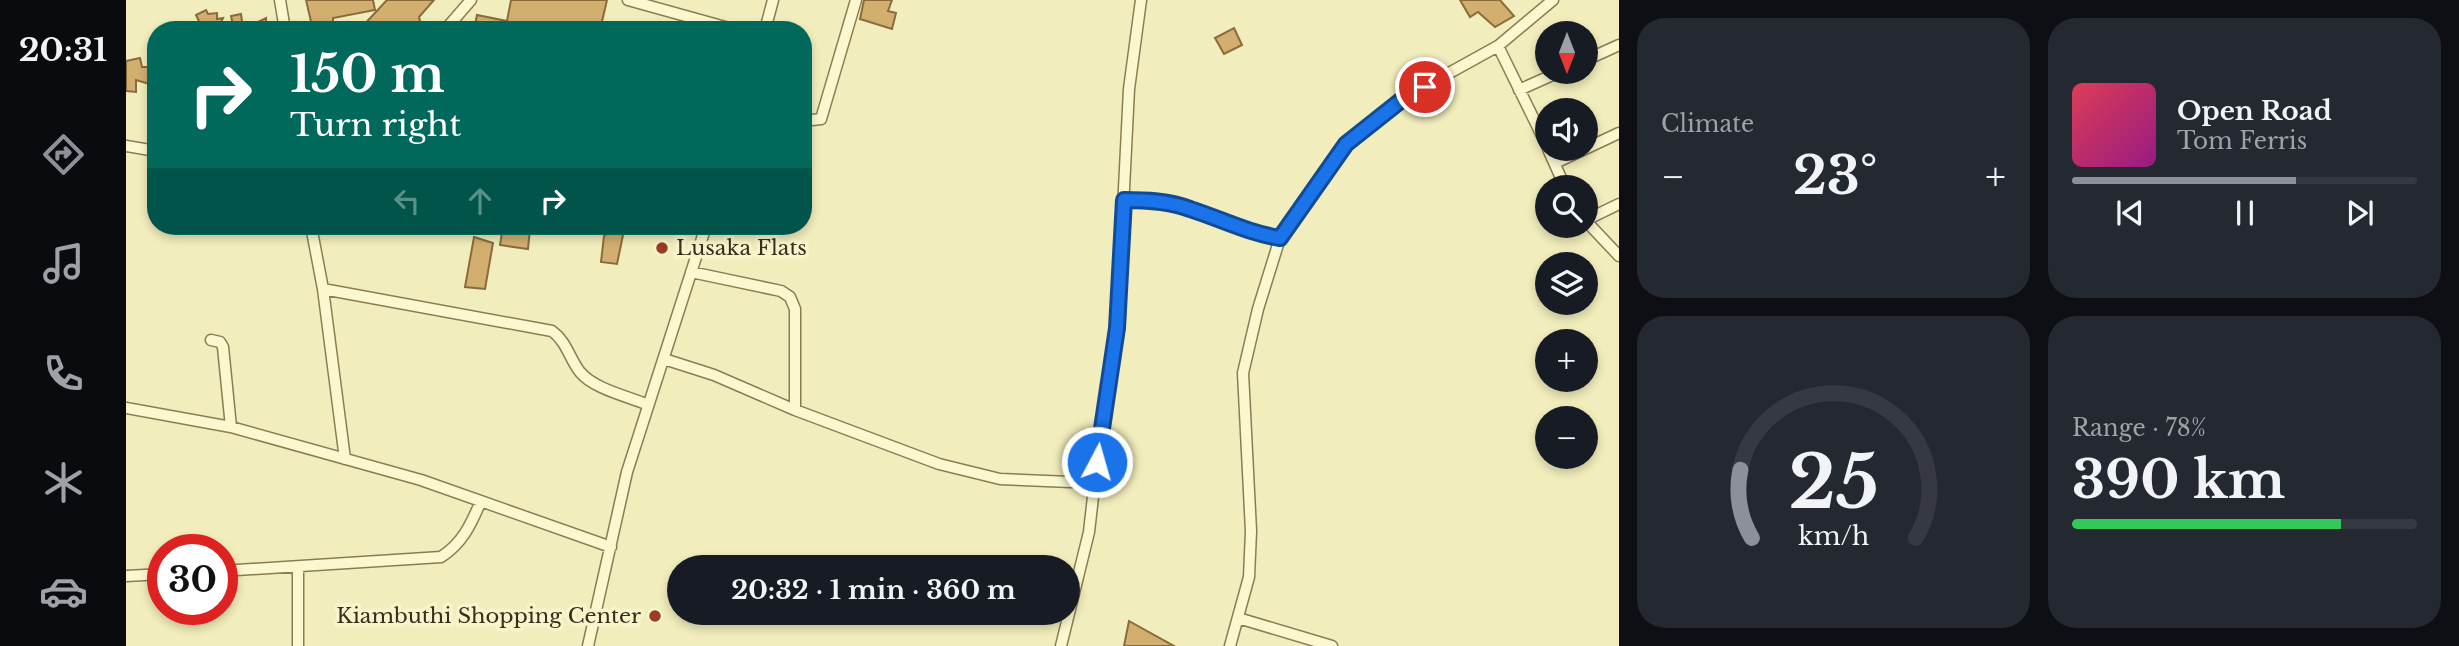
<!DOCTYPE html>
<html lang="en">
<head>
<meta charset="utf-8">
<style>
	:root { --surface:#171b24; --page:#242831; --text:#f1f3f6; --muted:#9ea1a6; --line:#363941; --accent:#8c9099 }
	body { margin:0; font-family:"Libre Baskerville",serif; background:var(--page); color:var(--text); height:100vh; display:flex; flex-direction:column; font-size:26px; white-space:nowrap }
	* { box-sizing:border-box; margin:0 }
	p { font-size:23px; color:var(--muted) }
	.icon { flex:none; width:38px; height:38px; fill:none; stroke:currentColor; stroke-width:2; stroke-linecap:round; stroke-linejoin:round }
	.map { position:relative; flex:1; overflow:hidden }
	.details { display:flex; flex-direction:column; gap:18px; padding:18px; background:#0d0f14; width:840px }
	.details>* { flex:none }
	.guide { position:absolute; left:21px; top:21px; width:665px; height:214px; border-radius:28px; box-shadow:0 4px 10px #0003; background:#00695c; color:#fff; overflow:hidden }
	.needle { width:46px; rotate:180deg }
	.buttons { position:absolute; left:1409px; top:21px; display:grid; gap:14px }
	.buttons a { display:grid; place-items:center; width:63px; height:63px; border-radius:50%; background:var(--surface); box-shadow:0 4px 10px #0003; font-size:35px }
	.speed { position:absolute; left:21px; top:534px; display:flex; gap:14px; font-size:35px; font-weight:700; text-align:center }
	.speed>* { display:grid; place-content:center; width:91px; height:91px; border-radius:50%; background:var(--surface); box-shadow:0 4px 10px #0003; line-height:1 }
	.speed .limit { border:10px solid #d22; background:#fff; color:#111 }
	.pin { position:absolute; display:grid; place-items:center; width:60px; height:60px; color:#fff; margin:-30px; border:4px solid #fff; border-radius:50%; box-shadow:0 2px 7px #0007 }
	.me { position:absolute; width:77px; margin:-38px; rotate:6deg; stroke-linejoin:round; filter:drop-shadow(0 0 5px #0008) }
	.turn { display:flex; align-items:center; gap:24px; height:147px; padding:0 28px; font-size:32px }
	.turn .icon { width:91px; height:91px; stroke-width:2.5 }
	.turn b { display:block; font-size:49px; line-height:60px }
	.lanes { display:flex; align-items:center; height:66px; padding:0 28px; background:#0003; justify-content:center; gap:35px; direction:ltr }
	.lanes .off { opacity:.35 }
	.big { font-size:52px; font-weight:700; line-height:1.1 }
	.details .tile { flex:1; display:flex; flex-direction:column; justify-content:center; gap:10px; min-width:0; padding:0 24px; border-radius:28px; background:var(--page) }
	.details .dial { align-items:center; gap:0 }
	.dial svg { height:182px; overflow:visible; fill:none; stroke:var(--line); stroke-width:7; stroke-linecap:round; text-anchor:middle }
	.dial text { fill:var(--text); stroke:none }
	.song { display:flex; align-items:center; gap:21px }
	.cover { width:84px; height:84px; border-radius:10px; background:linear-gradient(135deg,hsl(350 70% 55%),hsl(310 70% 35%)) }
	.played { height:7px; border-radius:4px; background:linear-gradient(90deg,var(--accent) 65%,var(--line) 65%) }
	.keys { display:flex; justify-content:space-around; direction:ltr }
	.heat { display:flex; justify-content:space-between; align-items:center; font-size:38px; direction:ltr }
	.charge { height:10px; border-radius:5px; background:linear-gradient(90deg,#34c759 78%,var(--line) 0) }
	.details .tiles { flex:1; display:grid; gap:18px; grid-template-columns:repeat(2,1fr) }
	.trip { position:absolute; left:541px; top:555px; width:413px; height:70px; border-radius:35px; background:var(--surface); box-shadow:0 4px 10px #0003; font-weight:700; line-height:70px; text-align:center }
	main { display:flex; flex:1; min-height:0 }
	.tab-bar { display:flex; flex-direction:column; width:126px; justify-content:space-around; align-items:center; background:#090b0e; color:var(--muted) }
	.tab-bar .icon { width:49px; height:49px }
	.tab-bar .on { color:var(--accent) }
	.tab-bar b { font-size:32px; color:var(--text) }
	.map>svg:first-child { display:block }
	.building { fill:#d2ae6f; stroke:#8a6b39; stroke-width:2 }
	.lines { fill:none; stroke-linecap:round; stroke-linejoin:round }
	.minor-casing { stroke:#897d55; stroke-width:13 }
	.minor { stroke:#fbf8d0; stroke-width:10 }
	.route-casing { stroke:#114b97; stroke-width:18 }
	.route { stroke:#1a73e8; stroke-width:12 }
	.poi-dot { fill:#9c3c21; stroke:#f8f5cc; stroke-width:2.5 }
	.labels { text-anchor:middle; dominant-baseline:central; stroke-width:7; stroke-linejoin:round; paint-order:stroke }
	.poi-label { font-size:21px; fill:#382f1b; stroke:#f8f5cc; text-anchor:start }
</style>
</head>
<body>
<main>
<nav class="tab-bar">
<b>20:31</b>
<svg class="icon on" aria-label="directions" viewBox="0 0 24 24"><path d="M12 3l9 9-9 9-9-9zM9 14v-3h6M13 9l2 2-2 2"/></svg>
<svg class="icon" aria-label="music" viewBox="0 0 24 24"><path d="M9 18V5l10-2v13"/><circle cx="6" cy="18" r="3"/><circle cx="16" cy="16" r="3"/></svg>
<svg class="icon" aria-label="phone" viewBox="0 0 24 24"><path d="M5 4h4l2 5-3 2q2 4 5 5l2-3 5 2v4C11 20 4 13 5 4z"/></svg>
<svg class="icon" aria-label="climate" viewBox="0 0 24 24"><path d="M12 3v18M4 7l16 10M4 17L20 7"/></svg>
<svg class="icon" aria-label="car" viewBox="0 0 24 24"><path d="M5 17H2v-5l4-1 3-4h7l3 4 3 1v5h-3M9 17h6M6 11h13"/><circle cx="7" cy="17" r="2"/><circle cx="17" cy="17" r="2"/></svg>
</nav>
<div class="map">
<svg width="1493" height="646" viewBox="0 0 1493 646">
	<rect width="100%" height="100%" fill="#f1edbc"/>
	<path class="building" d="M180,0H247L249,10L207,18V30H187Z
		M261,0H308L293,17L294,21L288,30H233Z
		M385,0H481L474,30H348L351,15L381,21Z
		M738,0H766L762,11L770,13L766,29L734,19Z
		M1334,0H1374L1388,16L1369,27L1352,12L1344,17Z
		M80,10L82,14L91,13V19L97,18L91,30H77L70,15Z
		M115,14L117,29L140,18V30H108L105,16Z
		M1108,28L1116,45L1098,54L1089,38Z
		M14,58L16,67H30V86L10,80V92L0,91V61Z
		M377,226H400L404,229L402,249L374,245Z
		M486,230L497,235L491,264L475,262L478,236Z
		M348,237L367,243L359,289L339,287Z
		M1003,621L1048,646H998Z"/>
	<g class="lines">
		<defs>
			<path id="minor" d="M154,0L159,30
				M502,0L610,30
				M319,30L345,0
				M639,30L647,0
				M1372,46L1421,146
				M1460,60L1493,45
				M1393,90L1433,72
				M677,121L695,119L730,0
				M0,146L30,151
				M1422,149L1439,187
				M1429,163L1493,133
				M998,199C1020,200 1043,201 1064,209C1095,219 1122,233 1154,238L1220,144L1278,98L1372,46L1427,0
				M1460,220L1493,204
				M1460,221L1493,256
				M185,226L197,289L219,459
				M565,272L655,291L664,297L669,309V410
				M197,289L426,331C441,342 443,358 454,372C468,389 501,396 520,404
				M85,340L94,342L97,347L105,427
				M538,359L588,375L669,410L813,464L874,479L969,483
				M0,408L105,427L295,480L485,547
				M172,568V646
				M96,571L315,557C337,543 345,524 355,501
				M0,576L37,574
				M1112,618L1206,646
				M462,646L501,472L580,226
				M935,646L963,532L976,418L991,328L1003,89L1015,0
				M1104,646L1123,577L1125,531L1117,373L1132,309L1154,238"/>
		</defs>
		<use href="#minor" class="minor-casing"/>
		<use href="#minor" class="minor"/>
	</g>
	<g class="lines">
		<defs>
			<path id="route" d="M971,462L991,328L998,200C1020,200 1043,201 1064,209C1095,219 1122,233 1154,238L1220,144L1278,98L1299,87"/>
		</defs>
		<use href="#route" class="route-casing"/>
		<use href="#route" class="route"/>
	</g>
	<g class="poi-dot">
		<circle cx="536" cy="248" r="7"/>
		<circle cx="529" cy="616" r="7"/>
	</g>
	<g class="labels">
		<g class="poi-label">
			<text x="550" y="248">Lusaka Flats</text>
			<text x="515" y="616" text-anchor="end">Kiambuthi Shopping Center</text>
		</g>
	</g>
</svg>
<div class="buttons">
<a><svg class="needle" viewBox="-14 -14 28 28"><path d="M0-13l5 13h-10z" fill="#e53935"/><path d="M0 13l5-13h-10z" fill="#9ea1a6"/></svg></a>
<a><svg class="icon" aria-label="sound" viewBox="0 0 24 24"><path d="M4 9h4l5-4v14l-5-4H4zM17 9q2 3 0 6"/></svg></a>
<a><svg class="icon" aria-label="search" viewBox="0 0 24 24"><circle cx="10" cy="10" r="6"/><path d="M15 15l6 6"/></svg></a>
<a><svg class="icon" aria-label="layers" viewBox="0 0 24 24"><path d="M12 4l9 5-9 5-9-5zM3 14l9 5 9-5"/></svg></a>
<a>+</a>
<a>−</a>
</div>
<div class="speed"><div class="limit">30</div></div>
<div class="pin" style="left:1299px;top:87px;background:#d93025"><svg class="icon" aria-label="arrive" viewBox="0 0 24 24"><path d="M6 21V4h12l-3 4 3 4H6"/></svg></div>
<svg class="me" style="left:971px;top:462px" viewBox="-20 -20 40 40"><circle r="17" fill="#1a73e8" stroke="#fff" stroke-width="3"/><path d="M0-11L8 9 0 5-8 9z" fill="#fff"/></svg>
<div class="trip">20:32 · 1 min · 360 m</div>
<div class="guide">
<div class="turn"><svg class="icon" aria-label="right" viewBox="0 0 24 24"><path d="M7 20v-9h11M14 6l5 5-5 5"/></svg><div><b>150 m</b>Turn right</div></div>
<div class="lanes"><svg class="icon off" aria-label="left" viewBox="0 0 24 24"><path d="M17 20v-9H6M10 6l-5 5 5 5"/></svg><svg class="icon off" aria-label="ahead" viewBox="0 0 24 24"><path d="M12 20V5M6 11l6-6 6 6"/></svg><svg class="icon" aria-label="right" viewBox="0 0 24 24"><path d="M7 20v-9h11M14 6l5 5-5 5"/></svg></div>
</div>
</div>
<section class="details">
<div class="tiles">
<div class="tile"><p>Climate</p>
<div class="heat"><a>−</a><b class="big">23°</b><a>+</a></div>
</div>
<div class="tile">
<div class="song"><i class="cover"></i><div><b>Open Road</b><p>Tom Ferris</p></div></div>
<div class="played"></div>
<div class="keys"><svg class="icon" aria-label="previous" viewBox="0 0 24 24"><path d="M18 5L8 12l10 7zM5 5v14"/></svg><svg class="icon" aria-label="pause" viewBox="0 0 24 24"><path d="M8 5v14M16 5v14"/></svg><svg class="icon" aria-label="next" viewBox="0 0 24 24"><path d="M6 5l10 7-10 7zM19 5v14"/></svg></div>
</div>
<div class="tile dial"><svg viewBox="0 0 100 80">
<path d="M14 69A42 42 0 1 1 86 69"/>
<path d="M14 69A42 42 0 0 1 9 39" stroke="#8c9099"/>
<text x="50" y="56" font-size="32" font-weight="700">25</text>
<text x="50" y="72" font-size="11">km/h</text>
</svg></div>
<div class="tile"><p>Range · 78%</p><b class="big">390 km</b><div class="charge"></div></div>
</div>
</section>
</main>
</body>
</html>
